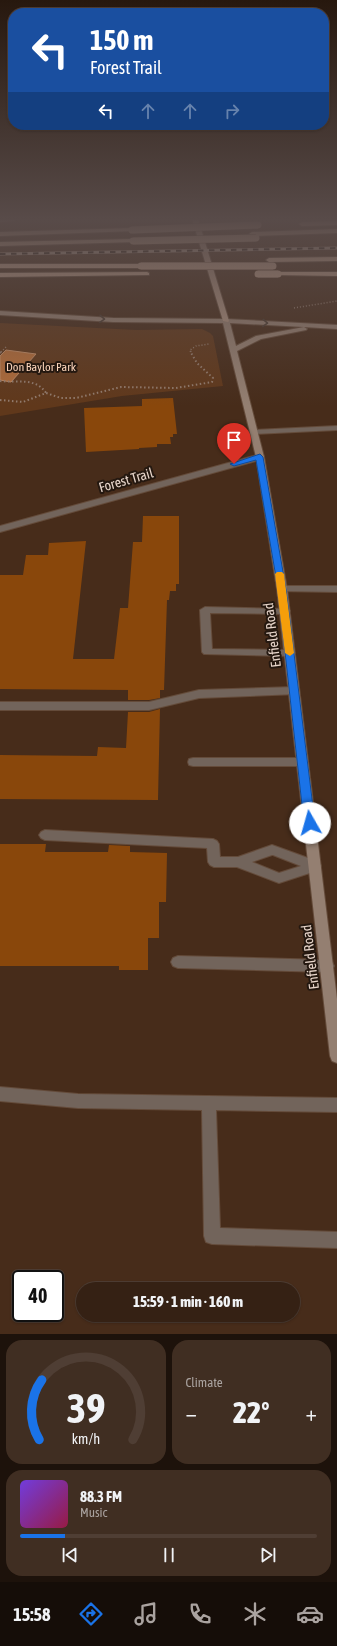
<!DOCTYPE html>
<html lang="en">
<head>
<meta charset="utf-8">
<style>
	:root { --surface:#352114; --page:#402e22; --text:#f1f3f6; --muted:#aaa3a0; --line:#4f3e34; --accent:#1a73e8 }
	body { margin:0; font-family:"Asap Condensed",sans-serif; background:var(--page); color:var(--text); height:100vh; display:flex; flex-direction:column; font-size:15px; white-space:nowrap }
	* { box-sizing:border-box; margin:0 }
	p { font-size:13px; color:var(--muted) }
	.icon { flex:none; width:22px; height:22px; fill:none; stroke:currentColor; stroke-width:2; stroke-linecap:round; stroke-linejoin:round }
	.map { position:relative; height:1334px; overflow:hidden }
	.panel { display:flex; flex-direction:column; gap:6px; padding:6px; background:#1d120b; flex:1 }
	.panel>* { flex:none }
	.hud { position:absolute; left:8px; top:8px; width:321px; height:122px; border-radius:16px; box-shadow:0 1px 3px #0004,0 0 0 1px var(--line); background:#1a4fa0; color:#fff; overflow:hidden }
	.speed { position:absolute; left:12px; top:1270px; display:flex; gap:8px; font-size:20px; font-weight:700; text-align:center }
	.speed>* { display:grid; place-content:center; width:52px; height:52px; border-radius:50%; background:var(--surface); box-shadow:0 1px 3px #0004,0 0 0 1px var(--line); line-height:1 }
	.speed .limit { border:2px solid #111; border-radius:6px; background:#fff; color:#111 }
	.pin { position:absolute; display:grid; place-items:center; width:34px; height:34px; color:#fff; margin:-41px -17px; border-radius:50% 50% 50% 0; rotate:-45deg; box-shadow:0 0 4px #0007 }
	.pin .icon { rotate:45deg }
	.me { position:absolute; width:44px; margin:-22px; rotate:353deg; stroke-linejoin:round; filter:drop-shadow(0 0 3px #0008) }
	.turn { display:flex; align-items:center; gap:14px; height:84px; padding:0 16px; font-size:18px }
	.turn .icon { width:52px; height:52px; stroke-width:2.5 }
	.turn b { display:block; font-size:28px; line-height:34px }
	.lanes { display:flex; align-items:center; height:38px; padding:0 16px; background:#0003; justify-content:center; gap:20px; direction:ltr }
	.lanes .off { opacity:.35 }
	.big { font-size:30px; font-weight:800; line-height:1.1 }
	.panel .widget { flex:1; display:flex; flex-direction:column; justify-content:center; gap:6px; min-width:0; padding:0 14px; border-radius:16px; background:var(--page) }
	.panel .dial { align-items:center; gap:0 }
	.dial svg { height:104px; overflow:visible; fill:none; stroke:var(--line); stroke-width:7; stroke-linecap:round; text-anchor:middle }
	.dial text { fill:var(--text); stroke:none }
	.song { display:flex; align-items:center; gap:12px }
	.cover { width:48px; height:48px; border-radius:6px; background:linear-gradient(135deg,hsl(260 70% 55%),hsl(340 70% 35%)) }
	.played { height:4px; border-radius:2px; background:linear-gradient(90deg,var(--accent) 15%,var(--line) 15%) }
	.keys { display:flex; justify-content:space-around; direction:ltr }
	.heat { display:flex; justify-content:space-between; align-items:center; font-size:22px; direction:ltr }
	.panel .tiles { flex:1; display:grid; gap:6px; grid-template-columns:1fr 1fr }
	.widget:last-child { grid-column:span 2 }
	.trip { position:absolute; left:76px; top:1282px; width:224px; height:40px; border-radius:20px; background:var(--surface); box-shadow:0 1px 3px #0004,0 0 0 1px var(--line); font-weight:800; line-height:40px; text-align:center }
	.tab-bar { display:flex; height:64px; justify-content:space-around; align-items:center; background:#150d08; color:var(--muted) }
	.tab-bar .icon { width:28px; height:28px }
	.tab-bar .selected { color:var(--accent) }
	.tab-bar b { font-size:18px; color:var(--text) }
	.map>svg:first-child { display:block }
	.green { fill:#60381b }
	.water { fill:#b26c39; stroke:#c28c65 }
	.building { fill:#89470b }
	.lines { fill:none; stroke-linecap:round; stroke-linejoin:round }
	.lane-casing { stroke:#644b3a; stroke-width:2 }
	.street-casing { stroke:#644b3a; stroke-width:2 }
	.secondary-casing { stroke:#644b3a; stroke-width:2 }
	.primary-casing { stroke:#644b3a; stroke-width:2 }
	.highway-casing { stroke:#644b3a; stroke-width:2 }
	.path-far1 { stroke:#937c6e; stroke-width:1.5; stroke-dasharray:1 2; stroke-linecap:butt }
	.path { stroke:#937c6e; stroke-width:2; stroke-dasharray:1.5 2.5; stroke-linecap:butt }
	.lane { fill:#72645b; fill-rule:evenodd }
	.street { fill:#72645b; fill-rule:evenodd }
	.secondary { fill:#947f71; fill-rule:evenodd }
	.primary { fill:#af9381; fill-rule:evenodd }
	.highway { fill:#c7a690; fill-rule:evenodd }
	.rail-casing { stroke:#b6a194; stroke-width:3 }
	.rail { stroke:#241810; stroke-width:2; stroke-dasharray:5.5; stroke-linecap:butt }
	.highway-bridge-casing { stroke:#644b3a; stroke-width:8; stroke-linecap:butt }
	.highway-bridge { stroke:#c7a690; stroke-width:7 }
	.oneway { stroke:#4b3c32 }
	.route { fill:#1a73e8; stroke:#114b97 }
	.slow { fill:#f59e0b }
	.labels { text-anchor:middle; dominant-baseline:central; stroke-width:4; stroke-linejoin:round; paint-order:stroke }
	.far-park-label { font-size:12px; fill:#fcd5bb; stroke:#241810 }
	.street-label { font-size:14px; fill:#e8d6cb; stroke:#241810 }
</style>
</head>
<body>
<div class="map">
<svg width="337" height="1334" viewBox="0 0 337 1334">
	<rect width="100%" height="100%" fill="#472c1a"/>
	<path class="green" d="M0,323L136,330L202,329L210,333L213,336L223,386L122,396L0,416Z"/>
	<path class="water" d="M6,350L36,354L11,382L0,380V356Z"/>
	<path class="building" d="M173,398L177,434H173V437H170L171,444H157V447L139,448V449L86,452L84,408L142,406V399Z
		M143,516H179V584H176V591H170L169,600H167L164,690H160V698L149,700H128V690L0,689V575H23L26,555H48L49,543L86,541L73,659H114L120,608H128L133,542H142Z
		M160,709L158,800L0,799V755L97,756L98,747L126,748L128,712H149Z
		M0,844H46L45,852H108L109,845L130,846V852L167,853L166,902H159V938H148V970H119V966H0Z"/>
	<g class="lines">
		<defs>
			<path id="lane" d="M337,426V430L254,434L250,432L254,430Z
				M205,607L288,609L290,611L285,614L210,613L212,649L290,650L295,653L290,656L204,654L202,652L200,610Z
				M294,687L298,688L299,691L298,694L199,698L149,710H0V702H149L199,690Z
				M193,758H303L307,759L308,762L307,765L303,766H193L189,765L188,762L189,759Z
				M45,830L213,839L217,841L219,844L220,857H238L272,845L319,862L321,866L319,870L279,883L237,867H214L210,865L208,862L207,848L45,840L41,838L39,835L41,832ZM272,855H273L301,866L279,873L252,862Z
				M178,956L327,960L332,962L334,966L332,970L327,972L178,968L173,966L171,962L173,958Z
				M0,1087L78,1094L337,1098V1112L216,1110L220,1228L337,1232V1248L212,1244L206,1242L204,1236L202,1110L78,1108L0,1101Z"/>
			<path id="street" d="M257,455H263L264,457L263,459L0,532V526Z
				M282,586H337V592L279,591L277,589L279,587Z"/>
			<path id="secondary" d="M0,311L113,318L226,319L337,325V329L304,327L307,329L306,330L261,339L237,351L264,457L287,589L337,999V1063L332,1061L330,1056L277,589L256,457L223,323L113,322L0,315ZM230,323L304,327L256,336L236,346Z"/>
			<path id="primary" d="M192,219H198L229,321L228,322L223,321Z"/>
			<path id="highway" d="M0,219H16L13,221L0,222Z
				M337,221V225L302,226L299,224L302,222Z
				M132,228L135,230L134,231L0,236V232Z
				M337,229V233L252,236L249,234L252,232Z
				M133,239L136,241L135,242L0,246V242Z
				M337,257V261L269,262L266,260L269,258Z
				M0,264H141L144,266L141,268H0Z
				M147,272L149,273V275L0,277V273Z
				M278,272H337V276L276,275V273Z"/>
		</defs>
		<use href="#lane" class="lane-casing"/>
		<use href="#street" class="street-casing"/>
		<use href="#secondary" class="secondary-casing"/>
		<use href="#primary" class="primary-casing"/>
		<use href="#highway" class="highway-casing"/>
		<path class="path-far1" d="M294,308L337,301
			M1,352L7,346
			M191,352L190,350L196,346L209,344"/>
		<path class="path" d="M0,353L2,351
			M0,381C16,383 36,377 46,393
			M0,400L23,402L46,393L61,398H76L121,387L176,388L212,382L213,378L197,363L190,351"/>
		<use href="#lane" class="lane"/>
		<use href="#street" class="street"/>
		<use href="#secondary" class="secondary"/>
		<use href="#primary" class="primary"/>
		<use href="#highway" class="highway"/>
		<defs>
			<path id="rail" d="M0,254L337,248"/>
		</defs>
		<use href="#rail" class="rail-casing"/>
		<use href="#rail" class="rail"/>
		<defs>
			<path id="highway-bridge" d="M132,230L258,225
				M133,241L256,238
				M141,266H273
				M258,274H278"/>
		</defs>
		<use href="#highway-bridge" class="highway-bridge-casing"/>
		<use href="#highway-bridge" class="highway-bridge"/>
	</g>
	<defs><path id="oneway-chevron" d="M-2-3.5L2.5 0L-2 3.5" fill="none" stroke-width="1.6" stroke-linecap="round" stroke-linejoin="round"/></defs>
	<g class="oneway">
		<use href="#oneway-chevron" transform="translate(102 319) rotate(4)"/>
		<use href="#oneway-chevron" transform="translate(265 323) rotate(3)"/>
	</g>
	<linearGradient id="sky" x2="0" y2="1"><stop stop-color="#27180e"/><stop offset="0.54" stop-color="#584b49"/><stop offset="1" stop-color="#584b49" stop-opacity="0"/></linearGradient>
	<rect width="337" height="406" fill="url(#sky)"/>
	<path class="route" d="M260,454L263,457L286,589L315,823L313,826L310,827L306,826L304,823L278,589L256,460L234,466L230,464Z"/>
	<path class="slow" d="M277,572H282L284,574L294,653L290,656L285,653L275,574Z"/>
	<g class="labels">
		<g class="far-park-label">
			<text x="41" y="367">Don Baylor Park</text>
		</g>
		<g class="street-label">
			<text transform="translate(126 480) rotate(-16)">Forest Trail</text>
			<text transform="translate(272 635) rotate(-97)">Enfield Road</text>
			<text transform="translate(310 957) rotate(-97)">Enfield Road</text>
		</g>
	</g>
</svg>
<div class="speed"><div class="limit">40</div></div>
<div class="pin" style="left:234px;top:464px;background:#d93025"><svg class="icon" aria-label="arrive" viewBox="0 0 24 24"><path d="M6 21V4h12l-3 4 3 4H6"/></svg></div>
<svg class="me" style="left:310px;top:823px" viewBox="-20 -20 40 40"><circle r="19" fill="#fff"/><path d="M0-13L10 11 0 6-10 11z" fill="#1a73e8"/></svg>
<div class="trip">15:59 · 1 min · 160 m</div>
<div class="hud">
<div class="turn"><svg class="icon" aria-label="left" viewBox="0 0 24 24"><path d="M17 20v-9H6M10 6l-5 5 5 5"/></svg><div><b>150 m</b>Forest Trail</div></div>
<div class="lanes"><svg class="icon" aria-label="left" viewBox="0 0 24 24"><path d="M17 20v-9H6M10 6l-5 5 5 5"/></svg><svg class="icon off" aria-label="ahead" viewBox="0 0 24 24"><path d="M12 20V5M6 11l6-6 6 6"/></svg><svg class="icon off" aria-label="ahead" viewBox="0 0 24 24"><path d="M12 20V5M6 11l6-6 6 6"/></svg><svg class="icon off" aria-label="right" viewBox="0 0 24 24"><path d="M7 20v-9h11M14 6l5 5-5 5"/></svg></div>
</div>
</div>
<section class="panel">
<div class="tiles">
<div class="widget dial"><svg viewBox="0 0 100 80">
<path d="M14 69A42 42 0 1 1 86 69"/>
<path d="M14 69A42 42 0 0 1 16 23" stroke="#1a73e8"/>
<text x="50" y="56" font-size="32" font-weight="700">39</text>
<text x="50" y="72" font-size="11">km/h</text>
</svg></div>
<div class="widget"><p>Climate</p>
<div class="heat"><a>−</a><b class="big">22°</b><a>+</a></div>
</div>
<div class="widget">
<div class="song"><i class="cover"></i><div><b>88.3 FM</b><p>Music</p></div></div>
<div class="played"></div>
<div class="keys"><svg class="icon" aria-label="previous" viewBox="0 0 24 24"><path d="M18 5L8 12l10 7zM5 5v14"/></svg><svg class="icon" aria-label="pause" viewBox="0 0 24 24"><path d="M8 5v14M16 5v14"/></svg><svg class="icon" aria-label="next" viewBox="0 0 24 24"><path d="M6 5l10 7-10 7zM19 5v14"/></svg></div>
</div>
</div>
</section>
<nav class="tab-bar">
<b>15:58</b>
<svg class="icon selected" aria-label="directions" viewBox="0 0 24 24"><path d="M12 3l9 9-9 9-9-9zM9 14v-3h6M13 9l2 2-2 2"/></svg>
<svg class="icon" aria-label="music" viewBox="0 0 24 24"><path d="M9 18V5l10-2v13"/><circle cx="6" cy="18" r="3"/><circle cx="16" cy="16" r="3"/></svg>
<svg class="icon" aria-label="phone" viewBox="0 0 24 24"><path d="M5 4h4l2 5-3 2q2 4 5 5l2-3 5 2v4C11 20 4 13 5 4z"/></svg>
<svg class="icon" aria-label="climate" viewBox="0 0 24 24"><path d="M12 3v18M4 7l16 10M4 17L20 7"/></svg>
<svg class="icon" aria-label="car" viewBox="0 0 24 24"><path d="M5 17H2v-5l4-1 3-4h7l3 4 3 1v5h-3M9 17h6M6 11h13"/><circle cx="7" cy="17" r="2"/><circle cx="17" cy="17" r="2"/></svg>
</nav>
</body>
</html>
